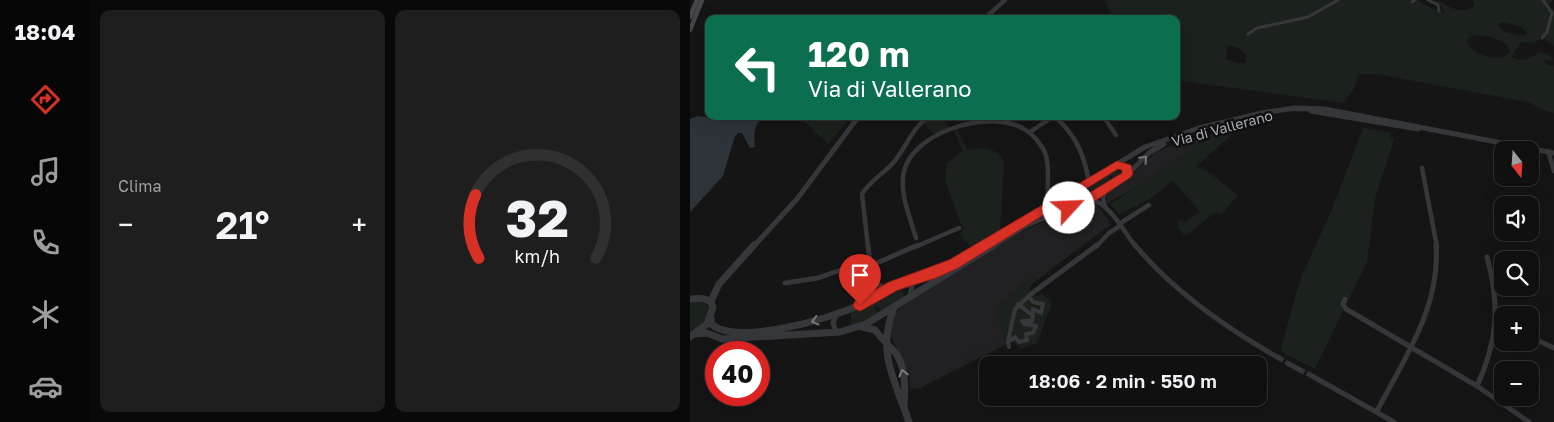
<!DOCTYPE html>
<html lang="it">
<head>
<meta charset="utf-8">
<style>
	:root { --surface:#101010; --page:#1e1e1e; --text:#f1f3f6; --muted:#9c9d9f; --line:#303030; --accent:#d93025 }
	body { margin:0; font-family:"Golos Text",sans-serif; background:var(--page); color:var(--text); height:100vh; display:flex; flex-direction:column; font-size:19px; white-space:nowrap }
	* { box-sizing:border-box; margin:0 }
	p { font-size:16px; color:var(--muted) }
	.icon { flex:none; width:28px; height:28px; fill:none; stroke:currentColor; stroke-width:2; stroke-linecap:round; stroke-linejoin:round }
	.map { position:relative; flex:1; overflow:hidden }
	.panel { display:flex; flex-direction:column; gap:10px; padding:10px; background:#090909; width:600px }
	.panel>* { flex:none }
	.top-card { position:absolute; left:15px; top:15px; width:475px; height:105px; border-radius:10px; box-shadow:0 5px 20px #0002,0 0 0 1px var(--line); background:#0b6e4f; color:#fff; overflow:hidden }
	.needle { width:32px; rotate:163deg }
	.controls { position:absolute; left:804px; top:141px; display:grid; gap:10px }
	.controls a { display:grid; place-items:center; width:45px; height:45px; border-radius:10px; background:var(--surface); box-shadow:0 5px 20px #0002,0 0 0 1px var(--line); font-size:25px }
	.speed { position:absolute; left:15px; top:341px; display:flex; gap:10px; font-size:25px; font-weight:700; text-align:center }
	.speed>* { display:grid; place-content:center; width:65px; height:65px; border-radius:50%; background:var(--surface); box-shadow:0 5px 20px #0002,0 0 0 1px var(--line); line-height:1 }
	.speed .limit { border:8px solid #d22; background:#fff; color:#111 }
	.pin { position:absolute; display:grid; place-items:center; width:42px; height:42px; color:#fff; margin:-51px -21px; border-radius:50% 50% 50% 0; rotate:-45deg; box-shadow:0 0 5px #0007 }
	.pin .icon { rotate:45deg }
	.me { position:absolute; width:55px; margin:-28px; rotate:65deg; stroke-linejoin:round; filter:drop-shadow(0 0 4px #0008) }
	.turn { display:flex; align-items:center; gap:18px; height:105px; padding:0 20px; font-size:22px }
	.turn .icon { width:65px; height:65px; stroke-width:2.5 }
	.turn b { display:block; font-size:35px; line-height:42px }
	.big { font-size:38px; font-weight:600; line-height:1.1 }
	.panel .tile { flex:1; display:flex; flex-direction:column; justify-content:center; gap:8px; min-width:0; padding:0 18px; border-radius:10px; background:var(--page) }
	.panel .dial { align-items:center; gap:0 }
	.dial svg { height:130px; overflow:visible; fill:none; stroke:var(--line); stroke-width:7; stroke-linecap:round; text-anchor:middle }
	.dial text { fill:var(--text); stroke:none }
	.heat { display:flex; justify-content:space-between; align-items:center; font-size:28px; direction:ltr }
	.panel .tiles { flex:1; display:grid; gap:10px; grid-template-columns:repeat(2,1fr) }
	.trip { position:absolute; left:289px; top:356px; width:288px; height:50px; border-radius:10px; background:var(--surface); box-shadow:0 5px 20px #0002,0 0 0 1px var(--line); font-weight:600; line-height:50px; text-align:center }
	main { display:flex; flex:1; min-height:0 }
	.tab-bar { display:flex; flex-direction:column; width:90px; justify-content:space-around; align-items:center; background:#060606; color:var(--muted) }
	.tab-bar .icon { width:35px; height:35px }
	.tab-bar .current { color:var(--accent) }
	.tab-bar b { font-size:22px; color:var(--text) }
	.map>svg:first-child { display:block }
	.built { fill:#212123 }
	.green { fill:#1b211c; fill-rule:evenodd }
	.water { fill:#2c3439 }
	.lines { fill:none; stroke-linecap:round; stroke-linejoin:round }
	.minor-tunnel { stroke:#323336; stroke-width:5; stroke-dasharray:5 2.5; stroke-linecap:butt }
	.pedestrian { stroke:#36373b; stroke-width:4 }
	.minor-far2 { stroke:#36373b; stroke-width:3 }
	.minor-far1 { stroke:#36373b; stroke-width:4.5 }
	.minor { stroke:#36373b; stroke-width:5 }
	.tertiary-far2 { stroke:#36373b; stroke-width:4.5 }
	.tertiary-far1 { stroke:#36373b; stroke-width:5 }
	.tertiary { stroke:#36373b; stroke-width:7 }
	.secondary { stroke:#44464b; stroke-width:4.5 }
	.oneway { stroke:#75787e }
	.route { fill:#d93025; stroke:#8d1f18 }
	.labels { text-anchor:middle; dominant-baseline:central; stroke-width:5; stroke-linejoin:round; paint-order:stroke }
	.street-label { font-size:14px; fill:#a8adb5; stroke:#101011 }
</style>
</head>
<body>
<main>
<nav class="tab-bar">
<b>18:04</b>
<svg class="icon current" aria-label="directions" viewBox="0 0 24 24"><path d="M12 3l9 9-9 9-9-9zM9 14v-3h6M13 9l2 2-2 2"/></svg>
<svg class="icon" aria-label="music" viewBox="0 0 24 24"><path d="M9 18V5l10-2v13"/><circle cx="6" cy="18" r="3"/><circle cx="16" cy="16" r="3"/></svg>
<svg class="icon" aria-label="phone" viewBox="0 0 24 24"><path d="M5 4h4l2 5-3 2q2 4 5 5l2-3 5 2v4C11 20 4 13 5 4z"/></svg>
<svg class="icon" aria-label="climate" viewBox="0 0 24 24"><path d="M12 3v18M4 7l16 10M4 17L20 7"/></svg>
<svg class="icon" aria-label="car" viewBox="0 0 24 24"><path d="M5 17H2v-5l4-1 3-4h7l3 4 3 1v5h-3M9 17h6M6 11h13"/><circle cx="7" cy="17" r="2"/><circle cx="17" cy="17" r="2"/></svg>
</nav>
<section class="panel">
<div class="tiles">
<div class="tile"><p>Clima</p>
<div class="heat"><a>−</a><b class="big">21°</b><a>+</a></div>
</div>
<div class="tile dial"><svg viewBox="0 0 100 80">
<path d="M14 69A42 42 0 1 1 86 69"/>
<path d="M14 69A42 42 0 0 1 12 30" stroke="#d93025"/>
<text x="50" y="56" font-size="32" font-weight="700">32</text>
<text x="50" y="72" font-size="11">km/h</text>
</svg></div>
</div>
</section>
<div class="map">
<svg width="864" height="422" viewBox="0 0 864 422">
	<rect width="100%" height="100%" fill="#151516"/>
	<path class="built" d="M515,133L518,136L497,153L447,187L417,203L416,195L419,189L444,173L465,152Z
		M400,202L407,205L419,221L420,225L347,280L345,277L330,286L317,344L228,389L220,388L219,374L200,334L203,317L208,310L216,303L330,232Z"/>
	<path class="green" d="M414,0H726L747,11L755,12L750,5L742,0C756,0 764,17 783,7L784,3L782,0H864L858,4L864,10V46L850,36V40L843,43L831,42L821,57C832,62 840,59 849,52L858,54L864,60L853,61L859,66L864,65V113L848,108L841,103L687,74H669L663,90L653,103L486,80V19H424ZM810,22C820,24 832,25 837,33L833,36L815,32L808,26ZM787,35C799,36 818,39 820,53C809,63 782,56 777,41L780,37ZM538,45L549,48L557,56L555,63H547L536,59Z
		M108,116H162L138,144Z
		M245,116H251L260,128L245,135L232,122Z
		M553,124L506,167L517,171L548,195L532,214L526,212L495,236L487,227L490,219L495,222L510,212L483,181L459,199L429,215L420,204L473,170L518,136L531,129Z
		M673,128L701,133L700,137L704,139L685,199L677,262L625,369L590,351L610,280L642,209Z
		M267,129L277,150C291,147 307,146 314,163L310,230L281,248L277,241L275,243L270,233L274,227L270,222L255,181L257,163L273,151L264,131Z
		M426,169L432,175L425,180L421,176L419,177L423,181L393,200L387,192Z
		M345,277L347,280L339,287L341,294L346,296L352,294L362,303L347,343L331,349L325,343L317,344L304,309L330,286Z
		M210,286L215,297L192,312L187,306L184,307L189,314L161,327V312Z
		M10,301L18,306C22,319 9,327 0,333V303Z"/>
	<path class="water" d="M8,116L27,119L37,116L72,117C63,127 64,134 65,147L60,148L52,133H48L45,136L33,176L0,212V119Z"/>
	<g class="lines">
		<path class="minor-tunnel" d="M589,358L599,364
			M610,370L622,376"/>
		<path class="pedestrian" d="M328,304L343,316
			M318,341L325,309L339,296
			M319,347L318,342L325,337L329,342L337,340L336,334L343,333L346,326L334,324L332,321H342L343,309L351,313L353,304L343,302L339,296L341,294"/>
		<path class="minor-far2" d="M738,0L748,5L749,11
			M722,2L725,0
			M558,34L567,28L618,17L648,0
			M852,38L857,32L862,13L853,0"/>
		<path class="minor-far1" d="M364,116C386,135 394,154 399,182
			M413,116L426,135
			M340,132L364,116
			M858,151L864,171
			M427,164L436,167L438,174
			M732,168L747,247
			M415,188L413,198L415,206
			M381,193V199L389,204
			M398,199C420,202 433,231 446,247
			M429,224L459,205
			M226,238C220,217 209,193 214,171C224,133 289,114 322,124C334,127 345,136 352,147C361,161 357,181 358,196
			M178,247L172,194C180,181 193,174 203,163C216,148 222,128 239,116
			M225,247L269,228
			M406,247L419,233L430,226"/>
		<path class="minor" d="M178,245L182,281L180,299
			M445,245C484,292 536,328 589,358
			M180,266L228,245
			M182,281L197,290
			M218,281L222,287L220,296
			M95,283L128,278L179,260
			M341,294L407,245
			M655,299L653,304L656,309L787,386L839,422
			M146,315L143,323L146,332
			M840,337L864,348
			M599,364L610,370
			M622,376L704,422
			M787,386C808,340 810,305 797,257
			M687,411C714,359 751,306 746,245"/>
		<path class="tertiary-far2" d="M294,19L315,0
			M600,109H627"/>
		<path class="tertiary-far1" d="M621,111L728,129
			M63,247L107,199L169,116
			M291,247L455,147L509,128L572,113L605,108L635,109L864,153
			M301,247L335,226L398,199L438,174L460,152L474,144"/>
		<path class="tertiary" d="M0,299C9,298 20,297 23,307L17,324L0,337
			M21,301L29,284L64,245
			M204,308C186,351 205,381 219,422
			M21,318V324C47,346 140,319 169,305C182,300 193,291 206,285C224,278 243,273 260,265C272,260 282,252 293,245
			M172,327L185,330C191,338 197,344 203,350C217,365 215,389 214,407
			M5,334L17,333L32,339L150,332L176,324L304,245"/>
		<path class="secondary" d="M0,17L7,0
			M0,30L12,0"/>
	</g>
	<defs><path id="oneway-chevron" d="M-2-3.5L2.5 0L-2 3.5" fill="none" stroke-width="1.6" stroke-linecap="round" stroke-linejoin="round" transform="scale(1.25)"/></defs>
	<g class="oneway">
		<use href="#oneway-chevron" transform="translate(454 159) rotate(-47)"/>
		<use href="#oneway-chevron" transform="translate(125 321) rotate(165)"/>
		<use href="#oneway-chevron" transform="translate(213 373) rotate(-104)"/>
	</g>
	<path class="route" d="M427,161L441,165L443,174L441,177L402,203L379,212L374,208L375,204L394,196L432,173V170L428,169L268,268L246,278L208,290L174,309L170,311L165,309L163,305L165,301L199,282L259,260Z"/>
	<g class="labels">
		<g class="street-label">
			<text transform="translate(532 128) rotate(-15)">Via di Vallerano</text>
		</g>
	</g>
</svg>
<div class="controls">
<a><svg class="needle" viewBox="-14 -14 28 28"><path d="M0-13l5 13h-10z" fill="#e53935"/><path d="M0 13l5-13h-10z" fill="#9c9d9f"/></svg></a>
<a><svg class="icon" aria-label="sound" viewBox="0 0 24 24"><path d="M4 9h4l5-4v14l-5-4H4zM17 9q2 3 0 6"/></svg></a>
<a><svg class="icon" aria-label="search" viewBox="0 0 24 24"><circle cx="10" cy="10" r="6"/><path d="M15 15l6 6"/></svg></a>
<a>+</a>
<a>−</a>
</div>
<div class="speed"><div class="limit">40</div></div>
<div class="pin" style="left:170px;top:305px;background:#d93025"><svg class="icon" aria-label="arrive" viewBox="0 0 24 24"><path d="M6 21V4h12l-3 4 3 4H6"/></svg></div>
<svg class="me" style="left:379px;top:208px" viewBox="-20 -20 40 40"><circle r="19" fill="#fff"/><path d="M0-13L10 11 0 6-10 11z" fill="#d93025"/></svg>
<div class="trip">18:06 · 2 min · 550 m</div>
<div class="top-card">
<div class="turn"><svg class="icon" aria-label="left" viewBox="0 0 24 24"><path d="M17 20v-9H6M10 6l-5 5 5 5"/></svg><div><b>120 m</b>Via di Vallerano</div></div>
</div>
</div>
</main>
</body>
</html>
